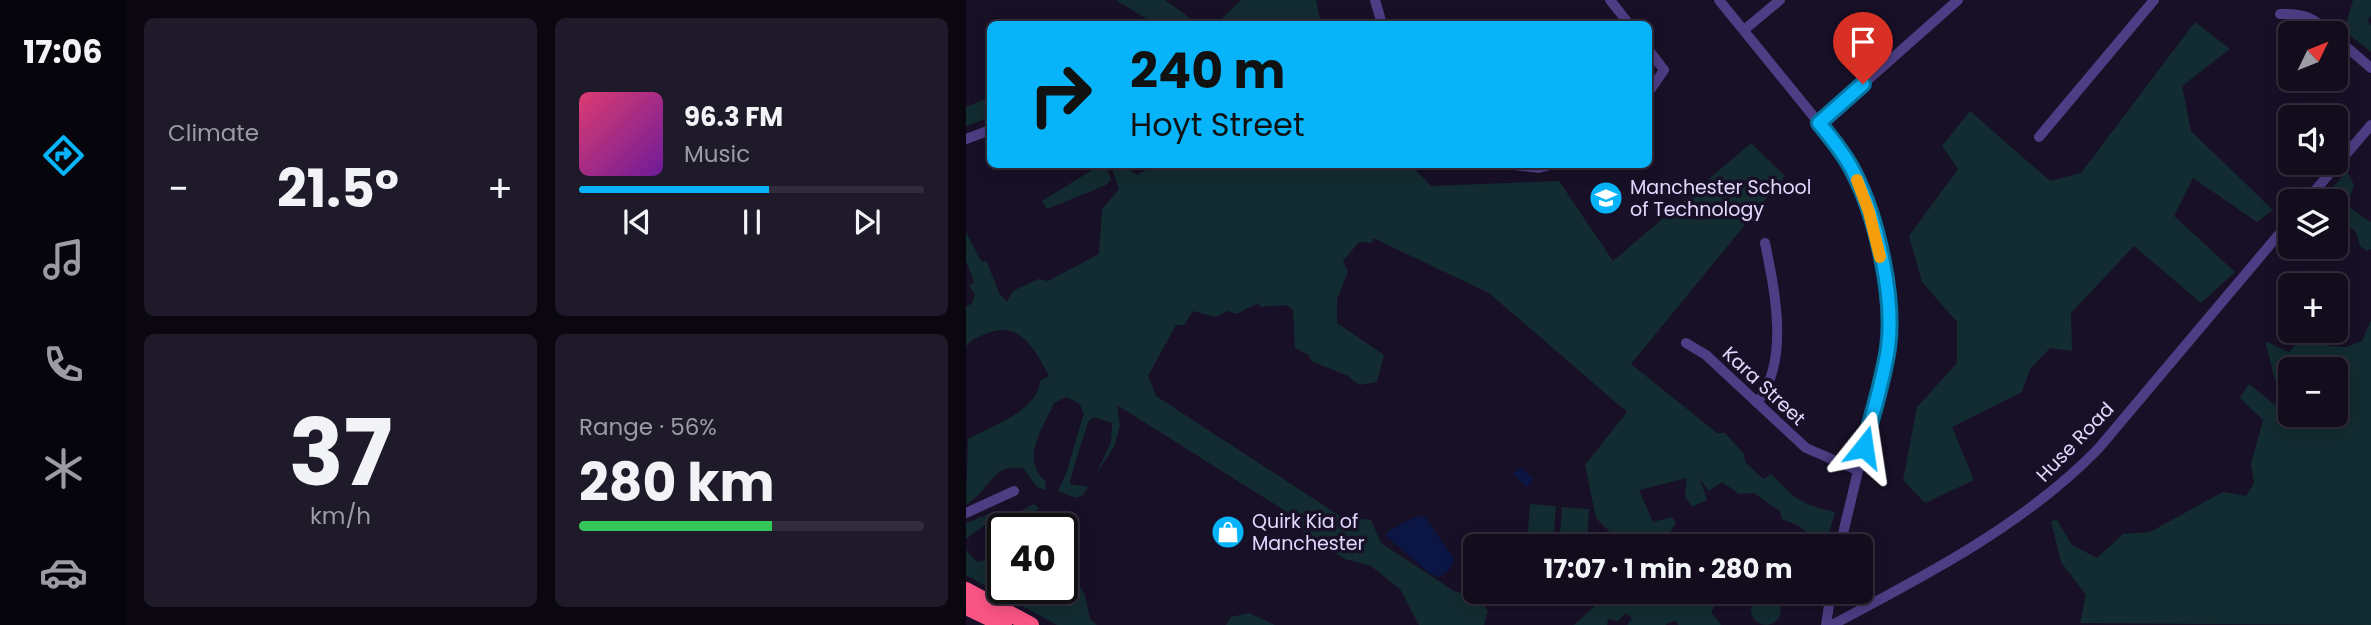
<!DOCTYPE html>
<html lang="en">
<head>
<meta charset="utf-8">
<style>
	:root { --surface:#120c1d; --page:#1f1a2a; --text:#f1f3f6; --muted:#9c9ba4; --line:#312c3b; --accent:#08b4f9 }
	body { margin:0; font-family:Poppins,sans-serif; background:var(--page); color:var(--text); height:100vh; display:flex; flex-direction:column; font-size:26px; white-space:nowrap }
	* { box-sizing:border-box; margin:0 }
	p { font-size:23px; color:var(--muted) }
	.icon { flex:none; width:38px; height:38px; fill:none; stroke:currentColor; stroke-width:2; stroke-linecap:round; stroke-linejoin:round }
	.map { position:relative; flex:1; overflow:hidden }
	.panel { display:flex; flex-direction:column; gap:18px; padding:18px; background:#0a0710; width:840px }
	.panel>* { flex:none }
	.top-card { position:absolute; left:21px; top:21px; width:665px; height:147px; border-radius:10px; box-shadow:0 4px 18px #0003,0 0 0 2px var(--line); background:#08b4f9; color:#111; overflow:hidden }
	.needle { width:46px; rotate:47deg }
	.controls { position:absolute; left:1312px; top:21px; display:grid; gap:14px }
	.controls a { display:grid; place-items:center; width:70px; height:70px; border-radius:10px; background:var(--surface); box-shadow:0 4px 18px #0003,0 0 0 2px var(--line); font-size:35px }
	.speed { position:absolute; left:21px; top:513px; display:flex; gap:14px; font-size:35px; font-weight:700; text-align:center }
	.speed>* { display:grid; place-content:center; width:91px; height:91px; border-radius:50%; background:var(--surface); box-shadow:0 4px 18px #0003,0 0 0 2px var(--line); line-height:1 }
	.speed .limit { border:4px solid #111; border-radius:10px; background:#fff; color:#111 }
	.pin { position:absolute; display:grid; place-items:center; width:60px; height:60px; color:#fff; margin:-72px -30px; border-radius:50% 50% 50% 0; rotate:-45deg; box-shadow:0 0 7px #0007 }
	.pin .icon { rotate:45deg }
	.me { position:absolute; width:77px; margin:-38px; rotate:15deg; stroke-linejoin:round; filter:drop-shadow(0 0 5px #0008) }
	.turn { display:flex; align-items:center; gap:24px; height:147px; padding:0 28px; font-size:32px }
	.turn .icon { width:91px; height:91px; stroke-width:2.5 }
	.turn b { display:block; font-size:49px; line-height:60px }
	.big { font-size:52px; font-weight:700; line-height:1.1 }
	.panel .widget { flex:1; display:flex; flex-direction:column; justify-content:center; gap:10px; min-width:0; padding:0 24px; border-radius:10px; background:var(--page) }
	.panel .dial { align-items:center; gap:0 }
	.dial b { font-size:91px; line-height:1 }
	.song { display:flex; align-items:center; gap:21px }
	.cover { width:84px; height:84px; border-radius:10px; background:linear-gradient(135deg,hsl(340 70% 55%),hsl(280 70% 35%)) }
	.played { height:7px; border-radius:4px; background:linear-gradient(90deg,var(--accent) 55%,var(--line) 55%) }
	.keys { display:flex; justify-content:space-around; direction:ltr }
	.heat { display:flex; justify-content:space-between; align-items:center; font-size:38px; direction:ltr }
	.charge { height:10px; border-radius:5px; background:linear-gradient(90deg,#34c759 56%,var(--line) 0) }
	.panel .tiles { flex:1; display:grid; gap:18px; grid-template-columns:repeat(2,1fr) }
	.trip { position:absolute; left:497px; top:534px; width:410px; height:70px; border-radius:10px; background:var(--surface); box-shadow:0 4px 18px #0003,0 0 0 2px var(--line); font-weight:700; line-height:70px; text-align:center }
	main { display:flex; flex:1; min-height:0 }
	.dock { display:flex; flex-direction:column; width:126px; justify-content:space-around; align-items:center; background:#07050c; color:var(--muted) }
	.dock .icon { width:49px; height:49px }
	.dock .active { color:var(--accent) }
	.dock b { font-size:32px; color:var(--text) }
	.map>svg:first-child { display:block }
	.green { fill:#132c31 }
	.water { fill:#0c1644 }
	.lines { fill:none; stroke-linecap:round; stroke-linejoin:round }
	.minor { stroke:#4d3d84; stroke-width:10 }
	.highway { stroke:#fb5586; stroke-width:16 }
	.route-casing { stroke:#0575a2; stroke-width:18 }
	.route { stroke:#08b4f9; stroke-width:12 }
	.slow { stroke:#f59e0b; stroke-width:12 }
	.labels { text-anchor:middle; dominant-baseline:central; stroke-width:7; stroke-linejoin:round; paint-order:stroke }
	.poi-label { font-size:19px; fill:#e3d7fe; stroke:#181027; text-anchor:start }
	.street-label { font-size:19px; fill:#e3d7fe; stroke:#181027 }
</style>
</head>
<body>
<main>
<nav class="dock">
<b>17:06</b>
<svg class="icon active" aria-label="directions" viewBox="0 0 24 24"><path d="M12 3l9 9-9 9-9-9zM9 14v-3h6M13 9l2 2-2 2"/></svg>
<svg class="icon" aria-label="music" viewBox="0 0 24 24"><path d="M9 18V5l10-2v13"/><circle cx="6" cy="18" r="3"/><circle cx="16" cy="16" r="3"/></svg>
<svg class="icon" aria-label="phone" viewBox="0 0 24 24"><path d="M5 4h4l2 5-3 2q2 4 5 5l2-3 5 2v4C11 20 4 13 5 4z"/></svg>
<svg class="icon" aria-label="climate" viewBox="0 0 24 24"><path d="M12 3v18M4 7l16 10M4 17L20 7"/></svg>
<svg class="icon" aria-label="car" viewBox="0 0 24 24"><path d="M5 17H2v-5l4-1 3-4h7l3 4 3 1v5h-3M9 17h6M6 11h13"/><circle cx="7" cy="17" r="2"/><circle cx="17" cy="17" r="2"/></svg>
</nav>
<section class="panel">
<div class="tiles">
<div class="widget"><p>Climate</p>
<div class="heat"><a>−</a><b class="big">21.5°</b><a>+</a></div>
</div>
<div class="widget">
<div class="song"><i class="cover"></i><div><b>96.3 FM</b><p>Music</p></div></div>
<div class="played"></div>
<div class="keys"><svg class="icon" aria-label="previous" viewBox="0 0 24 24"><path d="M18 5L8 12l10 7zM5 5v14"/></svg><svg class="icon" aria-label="pause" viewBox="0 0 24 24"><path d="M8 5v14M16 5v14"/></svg><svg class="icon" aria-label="next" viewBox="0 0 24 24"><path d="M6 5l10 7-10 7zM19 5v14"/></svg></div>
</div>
<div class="widget dial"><b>37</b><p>km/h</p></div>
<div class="widget"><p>Range · 56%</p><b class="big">280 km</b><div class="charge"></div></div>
</div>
</section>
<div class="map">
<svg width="1405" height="625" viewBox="0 0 1405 625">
	<rect width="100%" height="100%" fill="#181027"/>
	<path class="green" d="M150,0H199L232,24H189Z
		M275,0H350L355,24H250Z
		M1387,0H1405V16L1401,21L1405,25V52L1378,31Z
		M1229,22L1264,49L1216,86L1225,131L1307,210L1291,222L1227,178L1208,216L1269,272L1235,303L1168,246L1105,313L1106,351L1084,348L1064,369L1056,392L986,427L1008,480L959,503L937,480L951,407L991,363V322L956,282L943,236L992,169L976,146L1004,111L1084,181L1115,173Z
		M24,97V117L0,126V107Z
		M785,143L819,176L665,364L751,433H759L778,454L779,462L797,479L805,474C829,498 834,505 869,512L860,545L848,542V538L831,525L816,519L814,511L788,493L773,494L756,482L743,491L734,479L741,500L726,507L719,496L721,478L673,490L687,522L706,517L710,523L698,541L702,546H658L630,518L619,465L661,412L523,293L407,238L406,243L393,242L377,261L382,272L371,299V323L418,355L411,382L393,385L382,376L345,361L343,355L329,348L327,310L320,305L294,307L293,303L270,314L262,311L249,317L227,311L218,325H210L182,376L190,396L374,516L405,520L415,543L488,591L514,599L522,611L518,625H453L434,589L405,566L379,559L336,531L337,522L151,405L154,426L148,447L130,474L145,442L146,423L128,417L122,422C119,434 104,476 104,484L122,487L117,495L110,498L92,491L100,474L118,413L113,403L100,397L88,403C76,430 54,459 80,482L79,490L71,487L57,468C24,463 25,491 0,504L2,439C26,426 72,411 74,381L83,376C68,348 53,318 17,335C10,338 4,340 0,347V307L6,303L9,294L3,286L8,282L0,261V232L15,261L21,262L33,293L41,302L47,291L72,279L82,281L133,254L136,209L153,189L145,165H157L171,175L190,164H444L465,186L593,181L647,261Z
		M141,168L145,180L140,185L81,209L76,201L128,169Z
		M1381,171L1388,185L1381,206L1405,222V249L1401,251L1394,246L1390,232L1370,217V201H1355Z
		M1405,320V625L1114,623L1120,595L1095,562L1085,521L1091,520L1106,545L1131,558L1157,534L1184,532L1257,492L1280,496L1288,483L1285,464L1297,420L1274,398L1283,384L1319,413L1325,408V415H1370V369H1325V395L1323,388L1309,380L1299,341L1323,352L1339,333L1338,331H1348L1363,346L1380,347L1396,341Z
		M68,504L73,508C67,518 59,525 46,528L43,522L36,518L22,523L0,539V523L30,511L47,515Z
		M564,504L590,506L587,546H561Z
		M596,507L623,509L621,546H593Z
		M102,515L110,519C114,539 114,549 102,565L119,595L124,619L131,625H91L0,575V550L11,562L37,556V588H96V528H89L97,517Z
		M644,592H740L744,596L749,592L751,601L745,612L755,625H712L710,620L699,625H661L666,618L660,613L652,621L642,619L641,625H608Z
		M785 610a15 15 0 1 1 30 0a15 15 0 1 1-30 0Z
		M283,613L309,625H260L265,617Z"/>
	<path class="water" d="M554,467L568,479L561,487L547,474Z
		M451,516L459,517L488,559L484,569L473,577L463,573L420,536L422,531Z"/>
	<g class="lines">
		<path class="minor" d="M409,0L416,24
			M644,0L663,24
			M753,0L874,149L887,170L903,212L918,278L923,311L922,346L874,546
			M1314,14C1338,13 1347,18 1365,33
			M778,30L814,0
			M1370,38L1405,68
			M682,49L698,70L682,93
			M853,123L992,0
			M1073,137L1188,0
			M0,139L24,130
			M540,164L573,168L588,164
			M1340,201L1405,125
			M720,343L740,355L840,448L891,470
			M791,403C824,361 809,292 799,243
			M0,513L48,491
			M860,625L865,592
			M866,625C959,576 1058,525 1132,449L1325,220"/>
		<path class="highway" d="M0,590L65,625
			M0,607L38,625"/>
	</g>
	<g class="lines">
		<defs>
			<path id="route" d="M897,84L853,123C865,138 878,153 887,171C911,217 929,297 922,348C917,382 906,415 898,447"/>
		</defs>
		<use href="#route" class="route-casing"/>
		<use href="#route" class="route"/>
		<path class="slow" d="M891,180L903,212L914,257"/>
	</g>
	<defs>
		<symbol id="school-disc" viewBox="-11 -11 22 22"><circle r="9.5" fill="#08b4f9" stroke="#181027"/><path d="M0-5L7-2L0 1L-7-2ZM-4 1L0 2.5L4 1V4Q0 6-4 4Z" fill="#fff"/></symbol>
		<symbol id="shop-disc" viewBox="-11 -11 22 22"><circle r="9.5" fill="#08b4f9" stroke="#181027"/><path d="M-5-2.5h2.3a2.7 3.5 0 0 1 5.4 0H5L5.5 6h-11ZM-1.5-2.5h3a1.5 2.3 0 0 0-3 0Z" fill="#fff"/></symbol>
	</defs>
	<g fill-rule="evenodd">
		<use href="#school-disc" x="621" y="179" width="38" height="38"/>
		<use href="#shop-disc" x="243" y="513" width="38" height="38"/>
	</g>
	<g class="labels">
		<g class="poi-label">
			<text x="664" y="187">Manchester School<tspan x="664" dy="22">of Technology</tspan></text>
			<text x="286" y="521">Quirk Kia of<tspan x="286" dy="22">Manchester</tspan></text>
		</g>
		<g class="street-label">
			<text transform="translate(798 386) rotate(43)">Kara Street</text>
			<text transform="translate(1109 442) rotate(-46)">Huse Road</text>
		</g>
	</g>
</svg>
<div class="controls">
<a><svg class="needle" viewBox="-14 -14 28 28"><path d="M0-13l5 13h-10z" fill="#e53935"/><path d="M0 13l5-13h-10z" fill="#9c9ba4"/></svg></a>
<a><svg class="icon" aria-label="sound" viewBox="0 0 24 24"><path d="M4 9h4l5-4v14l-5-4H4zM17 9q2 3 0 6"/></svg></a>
<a><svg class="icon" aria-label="layers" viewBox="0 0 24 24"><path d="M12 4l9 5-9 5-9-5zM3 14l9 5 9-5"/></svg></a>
<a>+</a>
<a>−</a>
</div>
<div class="speed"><div class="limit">40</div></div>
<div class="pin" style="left:897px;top:84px;background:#d93025"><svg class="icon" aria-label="arrive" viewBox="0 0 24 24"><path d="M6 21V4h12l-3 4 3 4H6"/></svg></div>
<svg class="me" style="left:898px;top:447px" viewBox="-20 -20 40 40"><path d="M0-17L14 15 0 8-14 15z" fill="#08b4f9" stroke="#fff" stroke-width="4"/></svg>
<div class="trip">17:07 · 1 min · 280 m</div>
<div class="top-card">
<div class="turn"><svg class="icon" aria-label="right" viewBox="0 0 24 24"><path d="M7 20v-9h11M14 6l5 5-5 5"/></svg><div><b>240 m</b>Hoyt Street</div></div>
</div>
</div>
</main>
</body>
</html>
